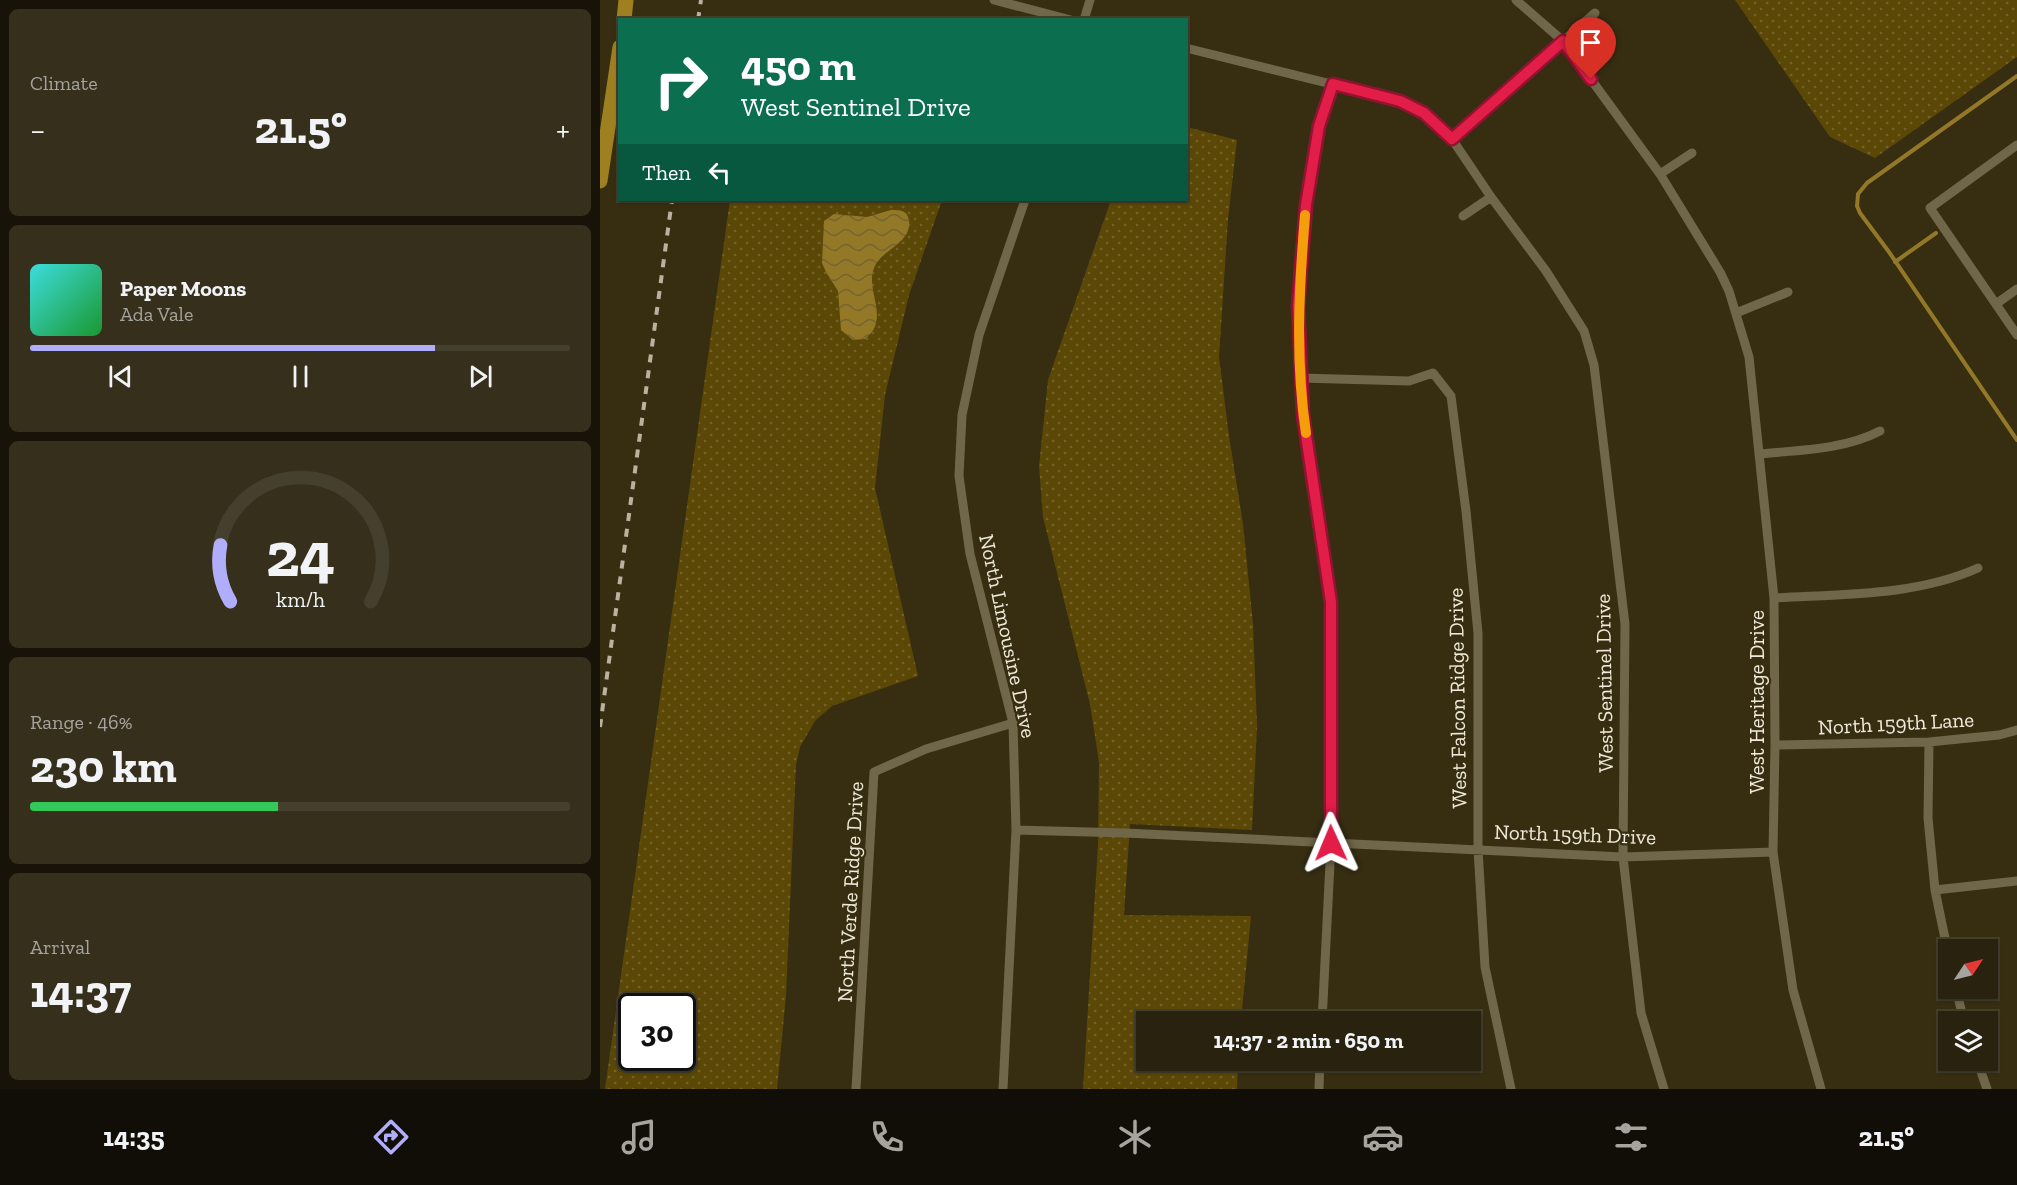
<!DOCTYPE html>
<html lang="en">
<head>
<meta charset="utf-8">
<style>
	:root { --surface:#29220e; --page:#352f1c; --text:#f1f3f6; --muted:#a5a49e; --line:#453f2e; --accent:#b0aefa }
	body { margin:0; font-family:"Zilla Slab",serif; background:var(--page); color:var(--text); height:100vh; display:flex; flex-direction:column; font-size:22px; white-space:nowrap }
	* { box-sizing:border-box; margin:0 }
	p { font-size:20px; color:var(--muted) }
	.icon { flex:none; width:33px; height:33px; fill:none; stroke:currentColor; stroke-width:2; stroke-linecap:round; stroke-linejoin:round }
	.map { position:relative; flex:1; overflow:hidden }
	.drawer { display:flex; flex-direction:column; gap:9px; padding:9px; background:#171308; width:600px }
	.drawer>* { flex:none }
	.guide { position:absolute; left:18px; top:18px; width:570px; height:183px; border-radius:0px; box-shadow:0 2px 4px #0004,0 0 0 2px var(--line); background:#0b6e4f; color:#fff; overflow:hidden }
	.needle { width:39px; rotate:55deg }
	.tools { position:absolute; left:1338px; top:939px; display:grid; gap:12px }
	.tools a { display:grid; place-items:center; width:60px; height:60px; border-radius:0px; background:var(--surface); box-shadow:0 2px 4px #0004,0 0 0 2px var(--line); font-size:30px }
	.speed { position:absolute; left:18px; top:993px; display:flex; gap:12px; font-size:30px; font-weight:700; text-align:center }
	.speed>* { display:grid; place-content:center; width:78px; height:78px; border-radius:50%; background:var(--surface); box-shadow:0 2px 4px #0004,0 0 0 2px var(--line); line-height:1 }
	.speed .limit { border:3px solid #111; border-radius:9px; background:#fff; color:#111 }
	.pin { position:absolute; display:grid; place-items:center; width:51px; height:51px; color:#fff; margin:-62px -26px; border-radius:50% 50% 50% 0; rotate:-45deg; box-shadow:0 0 6px #0007 }
	.pin .icon { rotate:45deg }
	.me { position:absolute; width:66px; margin:-33px; rotate:359deg; stroke-linejoin:round; filter:drop-shadow(0 0 4px #0008) }
	.turn { display:flex; align-items:center; gap:21px; height:126px; padding:0 24px; font-size:27px }
	.turn .icon { width:78px; height:78px; stroke-width:2.5 }
	.turn b { display:block; font-size:42px; line-height:51px }
	.then { display:flex; align-items:center; height:57px; padding:0 24px; background:#0003; gap:12px; font-size:22px }
	.big { font-size:45px; font-weight:700; line-height:1.1 }
	.drawer .card { flex:1; display:flex; flex-direction:column; justify-content:center; gap:9px; min-width:0; padding:0 21px; border-radius:9px; background:var(--page) }
	.drawer .dial { align-items:center; gap:0 }
	.dial svg { height:156px; overflow:visible; fill:none; stroke:var(--line); stroke-width:7; stroke-linecap:round; text-anchor:middle }
	.dial text { fill:var(--text); stroke:none }
	.song { display:flex; align-items:center; gap:18px }
	.cover { width:72px; height:72px; border-radius:9px; background:linear-gradient(135deg,hsl(180 70% 55%),hsl(130 70% 35%)) }
	.played { height:6px; border-radius:3px; background:linear-gradient(90deg,var(--accent) 75%,var(--line) 75%) }
	.keys { display:flex; justify-content:space-around; direction:ltr }
	.heat { display:flex; justify-content:space-between; align-items:center; font-size:33px; direction:ltr }
	.charge { height:9px; border-radius:4px; background:linear-gradient(90deg,#34c759 46%,var(--line) 0) }
	.trip { position:absolute; left:536px; top:1011px; width:345px; height:60px; border-radius:0px; background:var(--surface); box-shadow:0 2px 4px #0004,0 0 0 2px var(--line); font-weight:700; line-height:60px; text-align:center }
	.menu { display:flex; height:96px; justify-content:space-around; align-items:center; background:#100e06; color:var(--muted) }
	.menu .icon { width:42px; height:42px }
	.menu .current { color:var(--accent) }
	.menu b { font-size:27px; color:var(--text) }
	main { display:flex; flex:1; min-height:0 }
	.map>svg:first-child { display:block }
	.grass { fill:url(#grass-dots); fill-rule:evenodd }
	.water { fill:url(#water-waves) }
	.lines { fill:none; stroke-linecap:round; stroke-linejoin:round }
	.stream { stroke:#937827; stroke-width:4 }
	.minor { stroke:#70664a; stroke-width:9 }
	.trunk { stroke:#9e8021; stroke-width:15 }
	.rail { stroke:#b9b29e; stroke-width:4; stroke-dasharray:8 8; stroke-linecap:butt }
	.route-casing { stroke:#92132f; stroke-width:15 }
	.route { stroke:#e11d48; stroke-width:10 }
	.slow { stroke:#f59e0b; stroke-width:10 }
	.labels { text-anchor:middle; dominant-baseline:central; stroke-width:4.5; stroke-linejoin:round; paint-order:stroke }
	.street-label { font-size:21px; fill:#f0eada; stroke:#372e12 }
</style>
</head>
<body>
<main>
<section class="drawer">
<div class="card"><p>Climate</p>
<div class="heat"><a>−</a><b class="big">21.5°</b><a>+</a></div>
</div>
<div class="card">
<div class="song"><i class="cover"></i><div><b>Paper Moons</b><p>Ada Vale</p></div></div>
<div class="played"></div>
<div class="keys"><svg class="icon" aria-label="previous" viewBox="0 0 24 24"><path d="M18 5L8 12l10 7zM5 5v14"/></svg><svg class="icon" aria-label="pause" viewBox="0 0 24 24"><path d="M8 5v14M16 5v14"/></svg><svg class="icon" aria-label="next" viewBox="0 0 24 24"><path d="M6 5l10 7-10 7zM19 5v14"/></svg></div>
</div>
<div class="card dial"><svg viewBox="0 0 100 80">
<path d="M14 69A42 42 0 1 1 86 69"/>
<path d="M14 69A42 42 0 0 1 9 40" stroke="#b0aefa"/>
<text x="50" y="56" font-size="32" font-weight="700">24</text>
<text x="50" y="72" font-size="11">km/h</text>
</svg></div>
<div class="card"><p>Range · 46%</p><b class="big">230 km</b><div class="charge"></div></div>
<div class="card"><p>Arrival</p><b class="big">14:37</b></div>
</section>
<div class="map">
<svg width="1417" height="1089" viewBox="0 0 1417 1089">
	<defs>
		<pattern id="grass-dots" width="8" height="8" patternUnits="userSpaceOnUse" patternTransform="scale(1.5)"><rect width="8" height="8" fill="#5b4806"/><path d="M2 2h.1M6 6h.1" fill="none" stroke="#73632a" stroke-width="1.8" stroke-linecap="round"/></pattern>
		<pattern id="water-waves" width="16" height="10" patternUnits="userSpaceOnUse" patternTransform="scale(1.5)"><rect width="16" height="10" fill="#937827"/><path d="M0 5q4-4 8 0t8 0" fill="none" stroke="#756431"/></pattern>
	</defs>
	<rect width="100%" height="100%" fill="#372e12"/>
	<path class="grass" d="M1135,0H1417V57L1275,158L1230,137Z
		M587,127L637,140L628,219L619,357L629,436L643,524L653,624L657,726L652,830L530,824L524,915L651,916L641,1021L546,1022V1060L638,1061L637,1089H483L498,845L499,762L490,704L443,517L439,466L448,380L511,200H586Z
		M130,200H342L309,295L285,395L275,488L318,676L232,706L215,721L200,747L196,765L186,996L177,1089H5ZM32,1006H82V1058H32Z"/>
	<path class="water" d="M291,210C300,210 307,210 309,220C312,244 281,249 274,268C265,291 291,319 265,339L253,340L241,330L238,291L226,272L222,263L224,221L234,214L267,217Z"/>
	<g class="lines">
		<path class="stream" d="M1417,76L1267,183L1258,194L1257,206L1260,213L1289,252L1417,440
			M1295,262L1336,233"/>
		<path class="minor" d="M394,0L471,20
			M916,0L963,41L1060,174L1120,272L1129,291L1149,357L1174,598L1175,745L1173,852L1193,990L1221,1089
			M484,20L490,0
			M586,48L800,101L824,113L852,139L891,197L946,271L984,331L994,365L1025,624L1023,857L1041,1013L1064,1089
			M852,139L995,13
			M1417,145L1330,208L1417,335
			M1060,174L1092,153
			M863,216L891,197
			M1396,304L1417,289
			M1136,313L1188,292
			M700,378L809,381L833,373L851,396L866,511L878,633V849L885,967L911,1089
			M1159,454C1200,450 1243,450 1280,431
			M1174,598C1242,594 1316,596 1378,568
			M1329,742L1328,818L1335,890L1348,953
			M1175,745L1329,742L1399,735L1417,730
			M416,830L525,833L1023,857L1173,852
			M1335,890L1417,881
			M1356,988L1364,1022
			M722,1022L731,843V602L703,415L698,306L706,205L719,126L733,84
			M1377,1060L1387,1089
			M256,1089L274,772L326,749L413,723
			M403,1089L416,830L413,723L370,554L359,476L362,415L379,335L425,200
			M719,1089L720,1060"/>
		<path class="trunk" d="M24,20L26,0
			M0,181L20,47"/>
		<path class="rail" d="M98,20L101,0
			M0,727L72,200"/>
	</g>
	<g class="lines">
		<defs>
			<path id="route" d="M731,843V602L703,415L698,306L706,205L719,126L733,84L800,101L824,113L852,139L963,41L991,79"/>
		</defs>
		<use href="#route" class="route-casing"/>
		<use href="#route" class="route"/>
		<path class="slow" d="M705,215C699,288 695,360 706,433"/>
	</g>
	<g class="labels">
		<g class="street-label">
			<text transform="translate(408 636) rotate(78)">North Limousine Drive</text>
			<text transform="translate(1004 683) rotate(-91)">West Sentinel Drive</text>
			<text transform="translate(857 698) rotate(-91)">West Falcon Ridge Drive</text>
			<text transform="translate(1156 702) rotate(-90)">West Heritage Drive</text>
			<text transform="translate(1296 723) rotate(-3)">North 159th Lane</text>
			<text transform="translate(975 834) rotate(2)">North 159th Drive</text>
			<text transform="translate(250 892) rotate(-87)">North Verde Ridge Drive</text>
		</g>
	</g>
</svg>
<div class="tools">
<a><svg class="needle" viewBox="-14 -14 28 28"><path d="M0-13l5 13h-10z" fill="#e53935"/><path d="M0 13l5-13h-10z" fill="#a5a49e"/></svg></a>
<a><svg class="icon" aria-label="layers" viewBox="0 0 24 24"><path d="M12 4l9 5-9 5-9-5zM3 14l9 5 9-5"/></svg></a>
</div>
<div class="speed"><div class="limit">30</div></div>
<div class="pin" style="left:991px;top:79px;background:#d93025"><svg class="icon" aria-label="arrive" viewBox="0 0 24 24"><path d="M6 21V4h12l-3 4 3 4H6"/></svg></div>
<svg class="me" style="left:731px;top:843px" viewBox="-20 -20 40 40"><path d="M0-17L14 15 0 8-14 15z" fill="#e11d48" stroke="#fff" stroke-width="4"/></svg>
<div class="trip">14:37 · 2 min · 650 m</div>
<div class="guide">
<div class="turn"><svg class="icon" aria-label="right" viewBox="0 0 24 24"><path d="M7 20v-9h11M14 6l5 5-5 5"/></svg><div><b>450 m</b>West Sentinel Drive</div></div>
<div class="then">Then<svg class="icon" aria-label="left" viewBox="0 0 24 24"><path d="M17 20v-9H6M10 6l-5 5 5 5"/></svg></div>
</div>
</div>
</main>
<nav class="menu">
<b>14:35</b>
<svg class="icon current" aria-label="directions" viewBox="0 0 24 24"><path d="M12 3l9 9-9 9-9-9zM9 14v-3h6M13 9l2 2-2 2"/></svg>
<svg class="icon" aria-label="music" viewBox="0 0 24 24"><path d="M9 18V5l10-2v13"/><circle cx="6" cy="18" r="3"/><circle cx="16" cy="16" r="3"/></svg>
<svg class="icon" aria-label="phone" viewBox="0 0 24 24"><path d="M5 4h4l2 5-3 2q2 4 5 5l2-3 5 2v4C11 20 4 13 5 4z"/></svg>
<svg class="icon" aria-label="climate" viewBox="0 0 24 24"><path d="M12 3v18M4 7l16 10M4 17L20 7"/></svg>
<svg class="icon" aria-label="car" viewBox="0 0 24 24"><path d="M5 17H2v-5l4-1 3-4h7l3 4 3 1v5h-3M9 17h6M6 11h13"/><circle cx="7" cy="17" r="2"/><circle cx="17" cy="17" r="2"/></svg>
<svg class="icon" aria-label="filters" viewBox="0 0 24 24"><path d="M4 7h16M4 17h16"/><circle cx="9" cy="7" r="2"/><circle cx="15" cy="17" r="2"/></svg>
<b>21.5°</b>
</nav>
</body>
</html>
